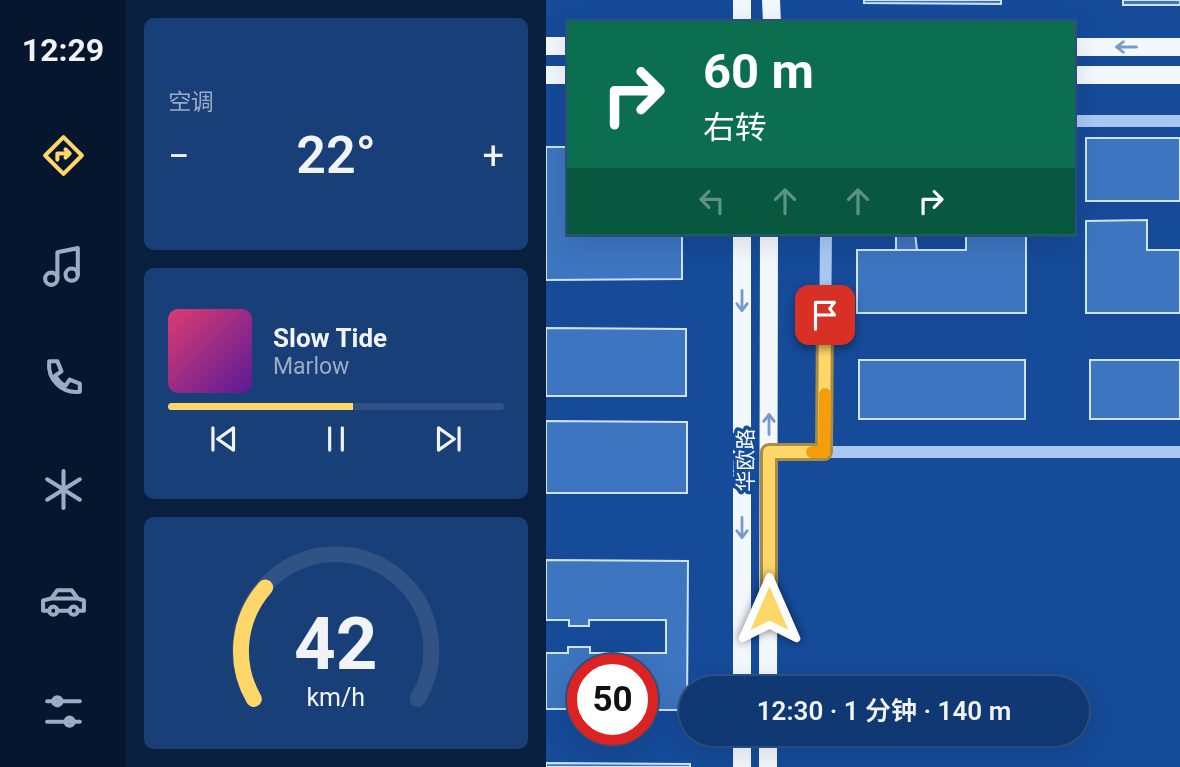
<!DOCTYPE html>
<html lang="zh">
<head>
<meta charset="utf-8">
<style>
	:root { --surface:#103873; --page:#193f78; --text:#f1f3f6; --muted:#9cacc4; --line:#305285; --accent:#ffd769 }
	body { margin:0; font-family:Roboto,"Noto Sans SC",sans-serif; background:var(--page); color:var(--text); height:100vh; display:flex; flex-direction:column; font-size:26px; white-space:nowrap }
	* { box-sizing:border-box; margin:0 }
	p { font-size:23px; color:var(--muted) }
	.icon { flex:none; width:38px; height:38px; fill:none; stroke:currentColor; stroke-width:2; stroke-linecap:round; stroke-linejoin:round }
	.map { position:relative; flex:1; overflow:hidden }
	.panel { display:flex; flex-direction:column; gap:18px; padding:18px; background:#091f3f; width:420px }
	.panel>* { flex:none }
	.banner { position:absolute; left:21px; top:21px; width:508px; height:214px; border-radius:0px; box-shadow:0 7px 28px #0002,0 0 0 2px var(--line); background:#0b6e4f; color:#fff; overflow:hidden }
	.speed { position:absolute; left:21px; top:654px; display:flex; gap:14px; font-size:35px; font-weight:700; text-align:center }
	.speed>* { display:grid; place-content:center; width:91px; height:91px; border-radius:50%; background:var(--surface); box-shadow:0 7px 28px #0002,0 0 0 2px var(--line); line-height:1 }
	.speed .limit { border:10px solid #d22; background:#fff; color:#111 }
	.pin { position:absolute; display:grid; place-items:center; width:60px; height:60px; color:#fff; margin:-30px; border-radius:14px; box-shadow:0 4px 10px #0006 }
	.me { position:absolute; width:77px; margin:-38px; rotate:0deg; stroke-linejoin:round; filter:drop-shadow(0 0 5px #0008) }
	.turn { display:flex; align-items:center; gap:24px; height:147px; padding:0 21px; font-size:32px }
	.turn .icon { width:91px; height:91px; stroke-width:2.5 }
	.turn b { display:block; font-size:49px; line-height:60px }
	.lanes { display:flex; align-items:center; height:66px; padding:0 21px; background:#0003; justify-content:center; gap:35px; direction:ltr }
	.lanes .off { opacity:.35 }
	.big { font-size:52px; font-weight:600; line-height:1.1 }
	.panel .card { flex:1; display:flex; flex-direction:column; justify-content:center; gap:10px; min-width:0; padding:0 24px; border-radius:10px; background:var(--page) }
	.panel .dial { align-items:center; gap:0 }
	.dial svg { height:182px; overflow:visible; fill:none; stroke:var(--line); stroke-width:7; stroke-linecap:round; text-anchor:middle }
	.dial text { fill:var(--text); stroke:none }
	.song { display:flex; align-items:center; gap:21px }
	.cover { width:84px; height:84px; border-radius:10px; background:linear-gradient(135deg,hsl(340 70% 55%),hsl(270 70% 35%)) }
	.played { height:7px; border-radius:4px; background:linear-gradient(90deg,var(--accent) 55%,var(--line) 55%) }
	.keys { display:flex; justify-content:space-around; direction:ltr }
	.heat { display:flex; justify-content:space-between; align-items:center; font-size:38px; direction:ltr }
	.trip { position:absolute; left:133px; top:676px; width:410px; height:70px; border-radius:35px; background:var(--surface); box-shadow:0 7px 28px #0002,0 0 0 2px var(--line); font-weight:600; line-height:70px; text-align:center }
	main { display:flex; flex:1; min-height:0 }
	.tabs { display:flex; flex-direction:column; width:126px; justify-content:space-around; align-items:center; background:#06162e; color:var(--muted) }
	.tabs .icon { width:49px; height:49px }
	.tabs .active { color:var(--accent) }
	.tabs b { font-size:32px; color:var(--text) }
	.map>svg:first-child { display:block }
	.building { fill:#3d75c0; stroke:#d0e3fd; stroke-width:2 }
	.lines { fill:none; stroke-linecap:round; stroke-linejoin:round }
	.minor { stroke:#a8c8f2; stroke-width:12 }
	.major { stroke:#f3f8ff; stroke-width:18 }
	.oneway { stroke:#7999c7 }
	.route-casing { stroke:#a68c44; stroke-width:18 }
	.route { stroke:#ffd769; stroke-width:12 }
	.slow { stroke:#f59e0b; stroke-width:12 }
	.labels { text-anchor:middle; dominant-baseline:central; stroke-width:7; stroke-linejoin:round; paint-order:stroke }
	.street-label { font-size:21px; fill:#fff; stroke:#154b99 }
</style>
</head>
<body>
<main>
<nav class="tabs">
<b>12:29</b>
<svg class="icon active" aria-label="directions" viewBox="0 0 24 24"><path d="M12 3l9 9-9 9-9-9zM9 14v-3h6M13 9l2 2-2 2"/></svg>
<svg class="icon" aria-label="music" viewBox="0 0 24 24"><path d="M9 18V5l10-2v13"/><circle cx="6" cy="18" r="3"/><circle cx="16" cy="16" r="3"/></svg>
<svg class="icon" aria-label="phone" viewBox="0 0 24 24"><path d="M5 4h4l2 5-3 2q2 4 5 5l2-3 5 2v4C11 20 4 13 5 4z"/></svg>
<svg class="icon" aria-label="climate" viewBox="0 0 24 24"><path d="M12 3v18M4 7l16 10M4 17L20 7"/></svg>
<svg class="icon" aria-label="car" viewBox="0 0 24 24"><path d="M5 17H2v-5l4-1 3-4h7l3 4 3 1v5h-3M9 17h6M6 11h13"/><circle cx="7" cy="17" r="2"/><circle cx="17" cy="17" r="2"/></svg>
<svg class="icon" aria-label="filters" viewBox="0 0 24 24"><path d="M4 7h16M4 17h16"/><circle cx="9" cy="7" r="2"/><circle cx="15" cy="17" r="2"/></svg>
</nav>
<section class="panel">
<div class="card"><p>空调</p>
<div class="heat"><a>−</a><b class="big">22°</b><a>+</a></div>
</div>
<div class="card">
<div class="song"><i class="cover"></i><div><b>Slow Tide</b><p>Marlow</p></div></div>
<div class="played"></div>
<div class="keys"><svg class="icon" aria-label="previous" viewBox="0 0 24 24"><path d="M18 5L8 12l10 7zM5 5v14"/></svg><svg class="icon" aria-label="pause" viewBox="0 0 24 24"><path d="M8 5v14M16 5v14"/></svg><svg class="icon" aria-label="next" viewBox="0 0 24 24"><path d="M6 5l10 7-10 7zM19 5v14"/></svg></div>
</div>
<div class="card dial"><svg viewBox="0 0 100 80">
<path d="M14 69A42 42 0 1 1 86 69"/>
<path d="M14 69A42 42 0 0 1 19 20" stroke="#ffd769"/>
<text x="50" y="56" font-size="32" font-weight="700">42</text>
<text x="50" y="72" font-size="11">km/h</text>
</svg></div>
</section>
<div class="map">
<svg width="634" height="767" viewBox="0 0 634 767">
	<rect width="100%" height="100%" fill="#154b99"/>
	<path class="building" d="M318,0H455V4L318,3Z
		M577,0H634V5H577Z
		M540,138H634V201H540Z
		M0,147H23V233H136V279L0,280Z
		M601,220V250H634V313H540V221Z
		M350,233H369L371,250H350Z
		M420,233H480V313H311V250H420Z
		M0,328L140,329V396H0Z
		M313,360H479V419H313Z
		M544,360H634V419H544Z
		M0,421L141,422V493H0Z
		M0,560L142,561L141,710H96V670H37V709H0V653H22V647H44V653H120V620H43V626H23V620H0Z
		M0,763L144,764V767H0Z"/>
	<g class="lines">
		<path class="minor" d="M527,121H634
			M223,452H634
			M278,452L280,233"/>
		<path class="major" d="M225,0L226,23
			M196,23V0
			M0,46H23
			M527,47H634
			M0,75H23
			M527,75H634
			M196,233V688
			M222,688L223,233
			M196,733V767
			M222,767V733"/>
	</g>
	<defs><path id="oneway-shaft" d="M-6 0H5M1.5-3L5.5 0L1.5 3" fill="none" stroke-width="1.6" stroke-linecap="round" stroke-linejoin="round" transform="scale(1.75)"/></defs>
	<g class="oneway">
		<use href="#oneway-shaft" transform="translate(580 47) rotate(-180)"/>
		<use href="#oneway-shaft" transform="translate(196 301) rotate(90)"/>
		<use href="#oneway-shaft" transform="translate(223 424) rotate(-90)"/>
		<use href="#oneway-shaft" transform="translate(196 528) rotate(90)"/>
	</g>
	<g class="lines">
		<defs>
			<path id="route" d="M223,609V452H278L279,315"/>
		</defs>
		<use href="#route" class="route-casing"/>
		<use href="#route" class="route"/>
		<path class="slow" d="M266,452H278L279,394"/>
	</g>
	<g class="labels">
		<g class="street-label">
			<text transform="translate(200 460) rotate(-90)">华欧路</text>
		</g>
	</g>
</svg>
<div class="speed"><div class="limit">50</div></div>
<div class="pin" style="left:279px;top:315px;background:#d93025"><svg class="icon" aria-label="arrive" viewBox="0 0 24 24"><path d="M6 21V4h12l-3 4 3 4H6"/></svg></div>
<svg class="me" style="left:223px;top:609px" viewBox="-20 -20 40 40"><path d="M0-17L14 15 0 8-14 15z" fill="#ffd769" stroke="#fff" stroke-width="4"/></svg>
<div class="trip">12:30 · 1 分钟 · 140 m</div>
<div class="banner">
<div class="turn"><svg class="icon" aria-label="right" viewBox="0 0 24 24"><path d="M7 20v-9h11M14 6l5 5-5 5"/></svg><div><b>60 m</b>右转</div></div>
<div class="lanes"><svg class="icon off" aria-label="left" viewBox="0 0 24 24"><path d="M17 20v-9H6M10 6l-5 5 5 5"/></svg><svg class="icon off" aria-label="ahead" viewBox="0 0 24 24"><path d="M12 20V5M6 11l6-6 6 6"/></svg><svg class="icon off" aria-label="ahead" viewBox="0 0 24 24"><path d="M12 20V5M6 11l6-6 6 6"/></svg><svg class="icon" aria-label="right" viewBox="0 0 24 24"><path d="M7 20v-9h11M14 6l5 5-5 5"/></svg></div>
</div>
</div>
</main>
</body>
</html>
